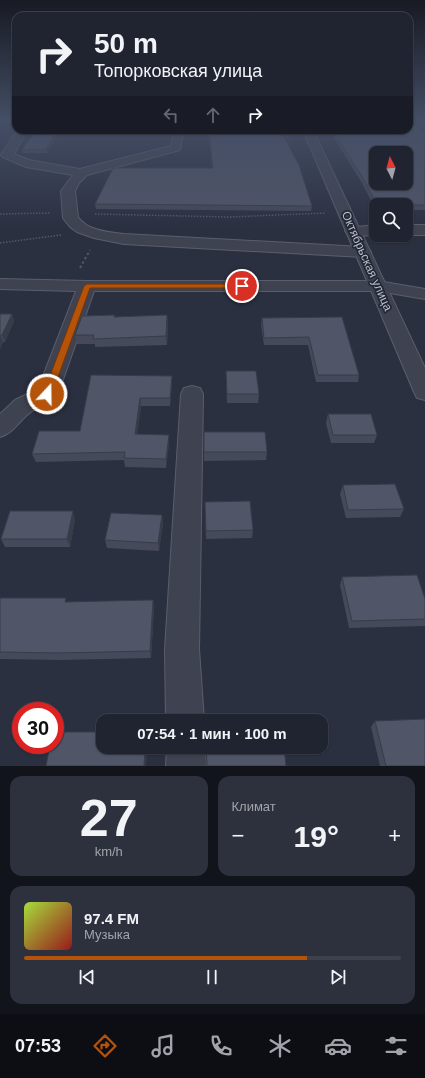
<!DOCTYPE html>
<html lang="ru">
<head>
<meta charset="utf-8">
<style>
	:root { --surface:#202431; --page:#2d303d; --text:#f1f3f6; --muted:#a2a4ab; --line:#3d414d; --accent:#b45309 }
	body { margin:0; font-family:Arial,sans-serif; background:var(--page); color:var(--text); height:100vh; display:flex; flex-direction:column; font-size:15px; white-space:nowrap }
	* { box-sizing:border-box; margin:0 }
	p { font-size:13px; color:var(--muted) }
	.icon { flex:none; width:22px; height:22px; fill:none; stroke:currentColor; stroke-width:2; stroke-linecap:round; stroke-linejoin:round }
	.map { position:relative; height:766px; overflow:hidden }
	.sheet { display:flex; flex-direction:column; gap:10px; padding:10px; background:#12141b; flex:1 }
	.sheet>* { flex:none }
	.banner { position:absolute; left:12px; top:12px; width:401px; height:122px; border-radius:12px; box-shadow:0 1px 3px #0004,0 0 0 1px var(--line); background:#202431; color:var(--text); overflow:hidden }
	.needle { width:26px; rotate:354deg }
	.fabs { position:absolute; left:369px; top:146px; display:grid; gap:8px }
	.fabs a { display:grid; place-items:center; width:44px; height:44px; border-radius:8px; background:var(--surface); box-shadow:0 1px 3px #0004,0 0 0 1px var(--line); font-size:20px }
	.speed { position:absolute; left:12px; top:702px; display:flex; gap:8px; font-size:20px; font-weight:700; text-align:center }
	.speed>* { display:grid; place-content:center; width:52px; height:52px; border-radius:50%; background:var(--surface); box-shadow:0 1px 3px #0004,0 0 0 1px var(--line); line-height:1 }
	.speed .limit { border:6px solid #d22; background:#fff; color:#111 }
	.pin { position:absolute; display:grid; place-items:center; width:34px; height:34px; color:#fff; margin:-17px; border:2px solid #fff; border-radius:50%; box-shadow:0 1px 4px #0007 }
	.me { position:absolute; width:44px; margin:-22px; rotate:21deg; stroke-linejoin:round; filter:drop-shadow(0 0 3px #0008) }
	.turn { display:flex; align-items:center; gap:14px; height:84px; padding:0 16px; font-size:18px }
	.turn .icon { width:52px; height:52px; stroke-width:2.5 }
	.turn b { display:block; font-size:28px; line-height:34px }
	.lanes { display:flex; align-items:center; height:38px; padding:0 16px; background:#0003; justify-content:center; gap:20px; direction:ltr }
	.lanes .off { opacity:.35 }
	.big { font-size:30px; font-weight:700; line-height:1.1 }
	.sheet .card { flex:1; display:flex; flex-direction:column; justify-content:center; gap:6px; min-width:0; padding:0 14px; border-radius:12px; background:var(--page) }
	.sheet .dial { align-items:center; gap:0 }
	.dial b { font-size:52px; line-height:1 }
	.song { display:flex; align-items:center; gap:12px }
	.cover { width:48px; height:48px; border-radius:6px; background:linear-gradient(135deg,hsl(80 70% 55%),hsl(0 70% 35%)) }
	.played { height:4px; border-radius:2px; background:linear-gradient(90deg,var(--accent) 75%,var(--line) 75%) }
	.keys { display:flex; justify-content:space-around; direction:ltr }
	.heat { display:flex; justify-content:space-between; align-items:center; font-size:22px; direction:ltr }
	.sheet .tiles { flex:1; display:grid; gap:10px; grid-template-columns:1fr 1fr }
	.card:last-child { grid-column:span 2 }
	.trip { position:absolute; left:96px; top:714px; width:232px; height:40px; border-radius:12px; background:var(--surface); box-shadow:0 1px 3px #0004,0 0 0 1px var(--line); font-weight:700; line-height:40px; text-align:center }
	.tabs { display:flex; height:64px; justify-content:space-around; align-items:center; background:#0d0e14; color:var(--muted) }
	.tabs .icon { width:28px; height:28px }
	.tabs .on { color:var(--accent) }
	.tabs b { font-size:18px; color:var(--text) }
	.map>svg:first-child { display:block }
	.lines { fill:none; stroke-linecap:round; stroke-linejoin:round }
	.minor-casing { stroke:#5a5e6c; stroke-width:2 }
	.tertiary-casing { stroke:#5a5e6c; stroke-width:2 }
	.path-far1 { stroke:#4d5b61; stroke-width:1.5; stroke-dasharray:1.5 1.5; stroke-linecap:butt }
	.path { stroke:#4d5b61; stroke-width:2; stroke-dasharray:2.5 2.5; stroke-linecap:butt }
	.minor { fill:#3f4351; fill-rule:evenodd }
	.tertiary { fill:#3f4351; fill-rule:evenodd }
	.wall { fill:#454959 }
	.shaded-wall { fill:#383c49 }
	.building { fill:#505568; stroke:#383c49; fill-rule:evenodd }
	.route { fill:#b45309; stroke:#753606 }
	.labels { text-anchor:middle; dominant-baseline:central; stroke-width:3.5; stroke-linejoin:round; paint-order:stroke }
	.far-street-label { font-size:12px; fill:#bcbfcb; stroke:#232837 }
</style>
</head>
<body>
<div class="map">
<svg width="425" height="766" viewBox="0 0 425 766">
	<rect width="100%" height="100%" fill="#2b3041"/>
	<g class="lines">
		<defs>
			<path id="minor" d="M409,120H419L425,126V135L421,134Z
				M17,130H27L14,154L29,160L80,169L171,146L174,130H184L180,150L87,175L79,183L75,191L78,217C88,231 108,232 124,234L363,247L369,249L371,252L369,255L363,257L124,244L94,238L77,232L70,227L63,218L61,191L73,175L26,167L3,157L1,155Z
				M376,225V235L353,236L348,234L345,231L348,228Z
				M406,225H425V235H406Z
				M0,279L87,281H378L425,289V299L378,291H94L58,394C52,404 41,405 32,411C20,419 14,433 0,437V414L15,400L38,389L76,291L0,289Z
				M192,386L200,388L203,394L199,649L204,721H166L165,649L181,394L184,388Z
				M167,747H205L206,766H166Z"/>
			<path id="tertiary" d="M303,130H313L425,368V400L417,398L414,392Z"/>
		</defs>
		<use href="#minor" class="minor-casing"/>
		<use href="#tertiary" class="tertiary-casing"/>
		<path class="path-far1" d="M0,214L50,213
			M95,214L229,217L326,213
			M0,243L61,235"/>
		<path class="path" d="M80,268L90,250"/>
		<use href="#minor" class="minor"/>
		<use href="#tertiary" class="tertiary"/>
	</g>
	<path class="wall" d="M0,120H16V123H0Z
		M421,120H425V124Z
		M61,130L47,153H23L22,150Z
		M140,130H162V132L140,133Z
		M209,130H287L289,135V139H285L312,206L311,211L96,209L95,204L212,168Z
		M333,130H409L425,132V210H406V205H376V210L362,183L332,135L333,131H334Z
		M0,314H12L14,321L5,342H3L0,349Z
		M167,315L168,324L167,345L95,347V344H77L75,335L115,317Z
		M342,317L359,375L358,382H316L308,345H264L261,325L262,318Z
		M226,371L259,394L258,403H227Z
		M172,376V384L170,406H141L137,434L169,443L166,468L125,467L124,460L36,462L32,454L80,431Z
		M328,414L377,435L374,443H331L326,423Z
		M204,432L267,452L266,460L204,461Z
		M343,485L404,509L400,517L346,518L340,494Z
		M205,502L253,530L252,538L206,539Z
		M162,515L163,523L159,551L107,548L105,540Z
		M75,519L70,547H5L1,539Z
		M342,577L425,599V626L349,628L340,585Z
		M0,598L67,602L153,600L154,608L151,658L60,660L0,659Z
		M375,721L425,766H380L371,727Z"/>
	<path class="shaded-wall" d="M58,130H61L47,153L46,149Z
		M12,314L14,321L5,342L2,335Z
		M167,315L168,324L167,345L166,336Z
		M1,335L3,342L0,349V337Z
		M172,376V384L170,406V398Z
		M140,398L141,406L136,443L135,434Z
		M169,435V443L166,468V459Z
		M73,511L75,519L70,547L67,539Z
		M162,515L163,523L159,551L158,543Z
		M153,600L154,608L151,658L150,651Z
		M145,747H147L146,766H144Z"/>
	<path class="building" d="M409,120H412L421,131L425,132V205H377L363,178L333,131H337L336,130H409ZM376,153H406V183H376Z
		M36,130H58L46,149L22,150Z
		M209,130H287L289,135H283L299,165L312,206L95,204L113,168H213Z
		M0,314H12L2,335H1L0,337Z
		M115,315L114,317L167,315L166,336L93,339L94,335H75L82,316Z
		M342,317L359,375H318L309,337L264,338L262,318Z
		M226,371H256L259,394H227Z
		M91,375L172,376L170,398H140L135,434L169,435L166,459L124,458L125,452L32,454L39,431H80Z
		M328,414H371L377,435H333Z
		M204,432H265L267,452H204Z
		M395,484L404,509L348,510L343,485Z
		M250,501L253,530L206,531L205,502Z
		M10,511H73L67,539H1Z
		M111,513L162,515L158,543L105,540Z
		M417,575L425,599V619L352,621L342,577Z
		M0,598H66L65,602L153,600L150,651L57,653L0,652Z
		M425,719V766H386L375,721Z
		M55,732H103V747H145L144,766H46L50,745H55Z
		M206,747H284L286,766H207Z"/>
	<linearGradient id="sky" x2="0" y2="1"><stop stop-color="#181a24"/><stop offset="0.53" stop-color="#444e65"/><stop offset="1" stop-color="#444e65" stop-opacity="0"/></linearGradient>
	<rect width="425" height="228" fill="url(#sky)"/>
	<path class="route" d="M87,284H242L246,286L242,288H90L52,394L47,397L44,396L43,394L84,286Z"/>
	<g class="labels">
		<g class="far-street-label">
			<text transform="translate(367 261) rotate(66)">Октябрьская улица</text>
		</g>
	</g>
</svg>
<div class="fabs">
<a><svg class="needle" viewBox="-14 -14 28 28"><path d="M0-13l5 13h-10z" fill="#e53935"/><path d="M0 13l5-13h-10z" fill="#a2a4ab"/></svg></a>
<a><svg class="icon" aria-label="search" viewBox="0 0 24 24"><circle cx="10" cy="10" r="6"/><path d="M15 15l6 6"/></svg></a>
</div>
<div class="speed"><div class="limit">30</div></div>
<div class="pin" style="left:242px;top:286px;background:#d93025"><svg class="icon" aria-label="arrive" viewBox="0 0 24 24"><path d="M6 21V4h12l-3 4 3 4H6"/></svg></div>
<svg class="me" style="left:47px;top:394px" viewBox="-20 -20 40 40"><circle r="17" fill="#b45309" stroke="#fff" stroke-width="3"/><path d="M0-11L8 9 0 5-8 9z" fill="#fff"/></svg>
<div class="trip">07:54 · 1 мин · 100 m</div>
<div class="banner">
<div class="turn"><svg class="icon" aria-label="right" viewBox="0 0 24 24"><path d="M7 20v-9h11M14 6l5 5-5 5"/></svg><div><b>50 m</b>Топорковская улица</div></div>
<div class="lanes"><svg class="icon off" aria-label="left" viewBox="0 0 24 24"><path d="M17 20v-9H6M10 6l-5 5 5 5"/></svg><svg class="icon off" aria-label="ahead" viewBox="0 0 24 24"><path d="M12 20V5M6 11l6-6 6 6"/></svg><svg class="icon" aria-label="right" viewBox="0 0 24 24"><path d="M7 20v-9h11M14 6l5 5-5 5"/></svg></div>
</div>
</div>
<section class="sheet">
<div class="tiles">
<div class="card dial"><b>27</b><p>km/h</p></div>
<div class="card"><p>Климат</p>
<div class="heat"><a>−</a><b class="big">19°</b><a>+</a></div>
</div>
<div class="card">
<div class="song"><i class="cover"></i><div><b>97.4 FM</b><p>Музыка</p></div></div>
<div class="played"></div>
<div class="keys"><svg class="icon" aria-label="previous" viewBox="0 0 24 24"><path d="M18 5L8 12l10 7zM5 5v14"/></svg><svg class="icon" aria-label="pause" viewBox="0 0 24 24"><path d="M8 5v14M16 5v14"/></svg><svg class="icon" aria-label="next" viewBox="0 0 24 24"><path d="M6 5l10 7-10 7zM19 5v14"/></svg></div>
</div>
</div>
</section>
<nav class="tabs">
<b>07:53</b>
<svg class="icon on" aria-label="directions" viewBox="0 0 24 24"><path d="M12 3l9 9-9 9-9-9zM9 14v-3h6M13 9l2 2-2 2"/></svg>
<svg class="icon" aria-label="music" viewBox="0 0 24 24"><path d="M9 18V5l10-2v13"/><circle cx="6" cy="18" r="3"/><circle cx="16" cy="16" r="3"/></svg>
<svg class="icon" aria-label="phone" viewBox="0 0 24 24"><path d="M5 4h4l2 5-3 2q2 4 5 5l2-3 5 2v4C11 20 4 13 5 4z"/></svg>
<svg class="icon" aria-label="climate" viewBox="0 0 24 24"><path d="M12 3v18M4 7l16 10M4 17L20 7"/></svg>
<svg class="icon" aria-label="car" viewBox="0 0 24 24"><path d="M5 17H2v-5l4-1 3-4h7l3 4 3 1v5h-3M9 17h6M6 11h13"/><circle cx="7" cy="17" r="2"/><circle cx="17" cy="17" r="2"/></svg>
<svg class="icon" aria-label="filters" viewBox="0 0 24 24"><path d="M4 7h16M4 17h16"/><circle cx="9" cy="7" r="2"/><circle cx="15" cy="17" r="2"/></svg>
</nav>
</body>
</html>
